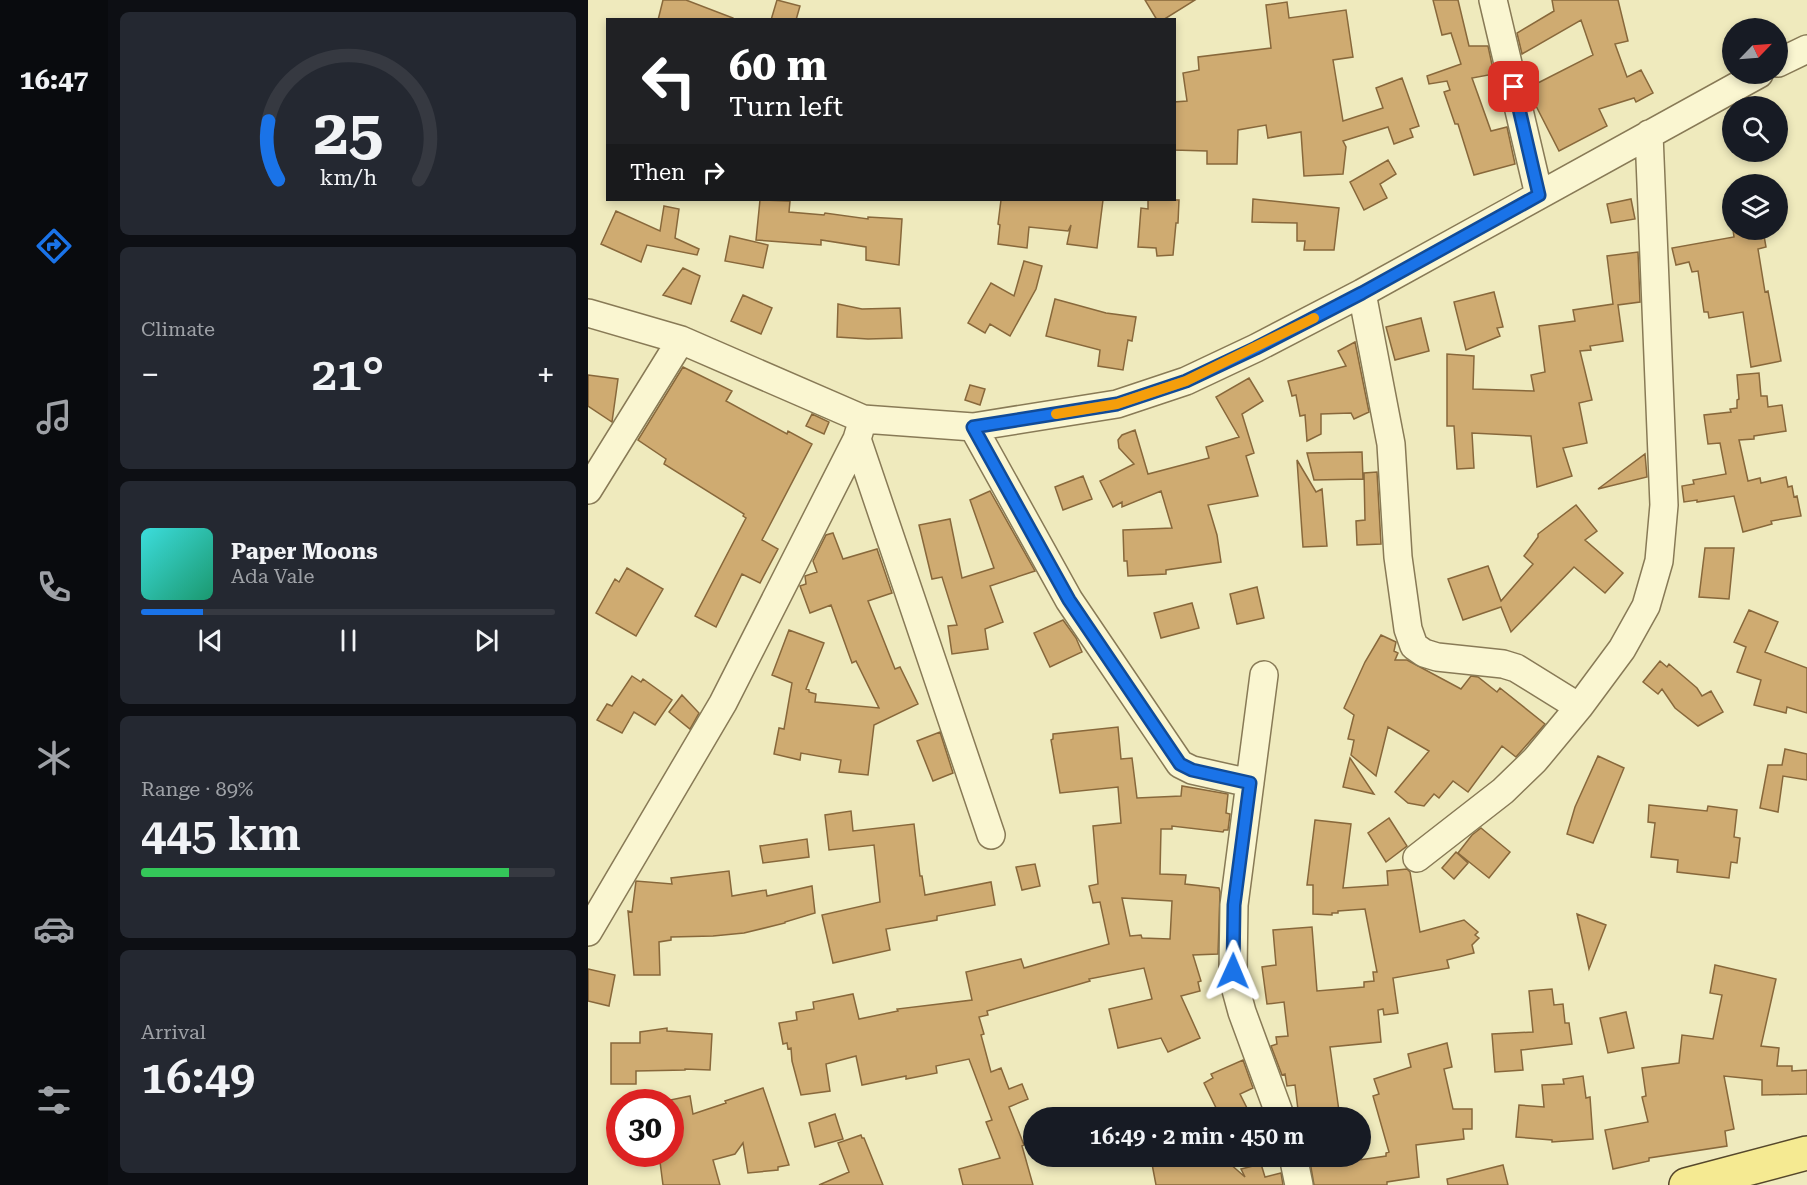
<!DOCTYPE html>
<html lang="en">
<head>
<meta charset="utf-8">
<style>
	:root { --surface:#171b24; --page:#242831; --text:#f1f3f6; --muted:#9ea1a6; --line:#363941; --accent:#1a73e8 }
	body { margin:0; font-family:"Roboto Serif",serif; background:var(--page); color:var(--text); height:100vh; display:flex; flex-direction:column; font-size:22px; white-space:nowrap }
	* { box-sizing:border-box; margin:0 }
	p { font-size:20px; color:var(--muted) }
	.icon { flex:none; width:33px; height:33px; fill:none; stroke:currentColor; stroke-width:2; stroke-linecap:round; stroke-linejoin:round }
	.map { position:relative; flex:1; overflow:hidden }
	.sheet { display:flex; flex-direction:column; gap:12px; padding:12px; background:#0d0f14; width:480px }
	.sheet>* { flex:none }
	.top-card { position:absolute; left:18px; top:18px; width:570px; height:183px; border-radius:0px; box-shadow:0 3px 9px #0003; background:#202124; color:#fff; overflow:hidden }
	.needle { width:39px; rotate:65deg }
	.tools { position:absolute; left:1134px; top:18px; display:grid; gap:12px }
	.tools a { display:grid; place-items:center; width:66px; height:66px; border-radius:50%; background:var(--surface); box-shadow:0 3px 9px #0003; font-size:30px }
	.speed { position:absolute; left:18px; top:1089px; display:flex; gap:12px; font-size:30px; font-weight:700; text-align:center }
	.speed>* { display:grid; place-content:center; width:78px; height:78px; border-radius:50%; background:var(--surface); box-shadow:0 3px 9px #0003; line-height:1 }
	.speed .limit { border:9px solid #d22; background:#fff; color:#111 }
	.pin { position:absolute; display:grid; place-items:center; width:51px; height:51px; color:#fff; margin:-26px; border-radius:12px; box-shadow:0 3px 9px #0006 }
	.me { position:absolute; width:66px; margin:-33px; rotate:1deg; stroke-linejoin:round; filter:drop-shadow(0 0 4px #0008) }
	.turn { display:flex; align-items:center; gap:21px; height:126px; padding:0 24px; font-size:27px }
	.turn .icon { width:78px; height:78px; stroke-width:2.5 }
	.turn b { display:block; font-size:42px; line-height:51px }
	.then { display:flex; align-items:center; height:57px; padding:0 24px; background:#0003; gap:12px; font-size:22px }
	.big { font-size:45px; font-weight:600; line-height:1.1 }
	.sheet .tile { flex:1; display:flex; flex-direction:column; justify-content:center; gap:9px; min-width:0; padding:0 21px; border-radius:9px; background:var(--page) }
	.sheet .dial { align-items:center; gap:0 }
	.dial svg { height:156px; overflow:visible; fill:none; stroke:var(--line); stroke-width:7; stroke-linecap:round; text-anchor:middle }
	.dial text { fill:var(--text); stroke:none }
	.song { display:flex; align-items:center; gap:18px }
	.cover { width:72px; height:72px; border-radius:9px; background:linear-gradient(135deg,hsl(180 70% 55%),hsl(160 70% 35%)) }
	.played { height:6px; border-radius:3px; background:linear-gradient(90deg,var(--accent) 15%,var(--line) 15%) }
	.keys { display:flex; justify-content:space-around; direction:ltr }
	.heat { display:flex; justify-content:space-between; align-items:center; font-size:33px; direction:ltr }
	.charge { height:9px; border-radius:4px; background:linear-gradient(90deg,#34c759 89%,var(--line) 0) }
	.trip { position:absolute; left:435px; top:1107px; width:348px; height:60px; border-radius:30px; background:var(--surface); box-shadow:0 3px 9px #0003; font-weight:600; line-height:60px; text-align:center }
	main { display:flex; flex:1; min-height:0 }
	.dock { display:flex; flex-direction:column; width:108px; justify-content:space-around; align-items:center; background:#090b0e; color:var(--muted) }
	.dock .icon { width:42px; height:42px }
	.dock .on { color:var(--accent) }
	.dock b { font-size:27px; color:var(--text) }
	.map>svg:first-child { display:block }
	.building { fill:#cfab71; stroke:#88683b; stroke-width:1.5; fill-rule:evenodd }
	.lines { fill:none; stroke-linecap:round; stroke-linejoin:round }
	.minor-casing { stroke:#887a56; stroke-width:30 }
	.major-casing { stroke:#55472b; stroke-width:36 }
	.minor { stroke:#faf6d1; stroke-width:27 }
	.major { stroke:#f5ea92; stroke-width:33 }
	.route-casing { stroke:#114b97; stroke-width:15 }
	.route { stroke:#1a73e8; stroke-width:10 }
	.slow { stroke:#f59e0b; stroke-width:10 }
</style>
</head>
<body>
<main>
<nav class="dock">
<b>16:47</b>
<svg class="icon on" aria-label="directions" viewBox="0 0 24 24"><path d="M12 3l9 9-9 9-9-9zM9 14v-3h6M13 9l2 2-2 2"/></svg>
<svg class="icon" aria-label="music" viewBox="0 0 24 24"><path d="M9 18V5l10-2v13"/><circle cx="6" cy="18" r="3"/><circle cx="16" cy="16" r="3"/></svg>
<svg class="icon" aria-label="phone" viewBox="0 0 24 24"><path d="M5 4h4l2 5-3 2q2 4 5 5l2-3 5 2v4C11 20 4 13 5 4z"/></svg>
<svg class="icon" aria-label="climate" viewBox="0 0 24 24"><path d="M12 3v18M4 7l16 10M4 17L20 7"/></svg>
<svg class="icon" aria-label="car" viewBox="0 0 24 24"><path d="M5 17H2v-5l4-1 3-4h7l3 4 3 1v5h-3M9 17h6M6 11h13"/><circle cx="7" cy="17" r="2"/><circle cx="17" cy="17" r="2"/></svg>
<svg class="icon" aria-label="filters" viewBox="0 0 24 24"><path d="M4 7h16M4 17h16"/><circle cx="9" cy="7" r="2"/><circle cx="15" cy="17" r="2"/></svg>
</nav>
<section class="sheet">
<div class="tile dial"><svg viewBox="0 0 100 80">
<path d="M14 69A42 42 0 1 1 86 69"/>
<path d="M14 69A42 42 0 0 1 9 39" stroke="#1a73e8"/>
<text x="50" y="56" font-size="32" font-weight="700">25</text>
<text x="50" y="72" font-size="11">km/h</text>
</svg></div>
<div class="tile"><p>Climate</p>
<div class="heat"><a>−</a><b class="big">21°</b><a>+</a></div>
</div>
<div class="tile">
<div class="song"><i class="cover"></i><div><b>Paper Moons</b><p>Ada Vale</p></div></div>
<div class="played"></div>
<div class="keys"><svg class="icon" aria-label="previous" viewBox="0 0 24 24"><path d="M18 5L8 12l10 7zM5 5v14"/></svg><svg class="icon" aria-label="pause" viewBox="0 0 24 24"><path d="M8 5v14M16 5v14"/></svg><svg class="icon" aria-label="next" viewBox="0 0 24 24"><path d="M6 5l10 7-10 7zM19 5v14"/></svg></div>
</div>
<div class="tile"><p>Range · 89%</p><b class="big">445 km</b><div class="charge"></div></div>
<div class="tile"><p>Arrival</p><b class="big">16:49</b></div>
</section>
<div class="map">
<svg width="1219" height="1185" viewBox="0 0 1219 1185">
	<rect width="100%" height="100%" fill="#efeabd"/>
	<path class="building" d="M75,0H98L145,18V20H70Z
		M189,0L212,6L208,20H183Z
		M557,0H607L575,20H569Z
		M845,0H870L881,46H900L906,74L884,78L903,131L919,127L927,164L886,175L870,124H867L856,92L862,90L859,81L841,84L839,76L873,64L863,33L854,35Z
		M964,0H1030L1040,41L1027,44L1039,77L1053,70L1065,93L1048,102L1046,98L1011,109L1019,126L971,151L945,100L942,87L1005,55L993,20L934,54L929,33L966,11Z
		M699,2L701,18L758,10L765,57L745,60L755,121L795,108L788,88L814,78L831,126L822,129L825,137L806,144L800,127L755,141L758,147L755,174L716,176L713,132L680,138L678,125L650,130L649,164H619V151L586,150V102L599,101L595,73L611,70L610,57L683,48L678,5Z
		M800,160L808,174L792,184L799,198L776,210L762,182Z
		M665,199L751,208L746,250H716L717,241H709V223L664,222Z
		M1043,199L1047,219L1023,223L1019,204Z
		M172,200L202,201L201,212L236,215L237,213L280,219V217L314,219L311,265L278,260V247L233,240V245L168,240Z
		M413,200H515L509,248L479,244L483,225L480,231L441,227L439,248L410,244L412,225L410,224Z
		M560,200H591L590,223H588L585,255L569,256L568,248L550,247L553,208L560,209Z
		M76,206L91,209L87,238L111,249L109,255L59,245L53,262L13,244L28,211L72,231Z
		M1145,230H1175L1178,247L1170,249L1177,292L1180,291L1193,361L1163,367L1155,312L1121,318L1120,312H1116L1110,271L1104,272L1101,262L1088,265L1084,248L1146,237Z
		M142,236L180,245L175,268L137,261Z
		M1050,252L1052,302L1030,305L1035,341L1002,346L1003,350L992,351L1004,400L991,403L999,443L975,448L984,476L949,487L943,436L884,433L886,468L869,469L866,426H859V354L886,356L885,389L946,391L943,375L957,372L951,326L987,321L985,310L1025,304L1019,256Z
		M436,261L454,266L448,289L422,336L402,324L397,333L380,323L403,283L426,296Z
		M95,268L112,276L103,304L75,295Z
		M906,292L915,327L909,328L912,336L878,350L866,302Z
		M155,295L184,308L173,334L143,321Z
		M467,299L518,313L548,317L544,341L540,340L535,370L510,366L512,350L458,336Z
		M250,304L274,309L312,308L314,338L280,339L249,337Z
		M833,318L841,351L807,360L798,327Z
		M767,342L781,412L766,419L763,413L733,414V434L719,441L717,415L712,416L708,395L704,396L700,381L758,366L750,351Z
		M95,367L144,391L138,401L199,434L200,431L224,444L174,540L190,549L172,583L154,574L128,627L107,616L158,518L155,516L156,514L76,464L78,459L50,440Z
		M1171,373L1173,396H1179L1180,407L1194,405L1198,431L1166,436V439L1151,440L1160,481L1172,478L1173,483L1198,477L1200,487L1204,486L1206,497L1209,496L1213,516L1183,521L1184,524L1155,532L1146,496L1109,502V500L1096,502L1094,486L1106,484L1105,480L1138,474L1132,443L1120,444L1116,415L1143,412L1142,409L1149,408V400L1151,399L1149,375Z
		M0,375L30,379L24,422L0,406Z
		M661,378L675,401L654,414L666,453L658,456L670,496L620,505L629,535L633,562L578,570V574L540,576L539,561H536L535,530L584,528L573,491L534,507V502L525,507L512,481L546,464L531,448L530,440L534,435L547,430L560,474L621,458L618,447L651,437L628,397Z
		M382,385L397,389L392,405L377,400Z
		M224,414L241,422L236,434L218,426Z
		M774,452L775,479L726,480L719,453Z
		M1057,454L1059,477L1010,489Z
		M709,460L728,492L734,489L739,546L715,547Z
		M789,472L793,544L769,545L768,521L777,520L776,473Z
		M495,476L504,499L475,510L467,487Z
		M402,491L447,571L402,586L415,622L397,629L400,649L364,654L360,626L369,625L354,577L344,579L331,525L362,519L374,578L406,568L382,500Z
		M988,505L1009,531L997,540L1035,573L1017,593L986,567L923,632L913,607L875,620L860,579L900,566L913,601L945,564L936,556L950,537V534Z
		M245,533L255,559L289,549L304,593L280,601L307,669L312,667L330,704L286,725L280,775L251,772L253,760L213,753L212,760L186,754L191,728L196,729L204,683L184,675L201,630L236,643L218,689L221,690V692L228,694L227,702L291,708L268,661L264,663L243,605L222,613L212,586L218,584L217,576L229,572L225,561L238,535Z
		M1117,548H1146L1141,599L1111,597Z
		M39,568L75,589L48,636L8,613L27,579L31,582Z
		M669,587L676,618L649,624L642,594Z
		M604,603L611,628L573,638L566,613Z
		M1161,610L1190,622L1177,652L1219,668V713L1199,707L1198,713L1166,705L1173,680L1149,672L1158,647L1146,642Z
		M475,620L488,638L494,652L462,667L446,633Z
		M793,635L808,642L806,651L810,653L807,660H819L873,689L883,676L890,677L909,692L912,688L957,724L928,757L914,746L880,792L865,781L851,798L846,794L836,806L820,803L807,792L841,751L800,727L788,776L763,755L766,740L760,739L766,715L756,708L777,662Z
		M1072,661L1079,667L1081,664L1109,688L1114,696L1123,691L1135,712L1110,726L1087,708L1074,689L1070,694L1055,682Z
		M44,676L53,682L55,679L84,700L67,725L46,712L34,733L9,720L19,704L24,706Z
		M94,695L111,713L102,729L81,712Z
		M530,727L533,759L544,758L549,798L593,796L594,786L640,794L638,813L642,814L640,830H636L635,832L584,826V829H573L572,874L598,875L597,884L631,888L632,892L630,954L605,955L613,981L610,982L612,991L593,996L612,1038L580,1052L573,1038L530,1048L521,1009L564,999L556,968L501,979L502,981L399,1011L400,1015L391,1017L396,1034L393,1035L403,1072L413,1068L421,1089L434,1084L440,1099L421,1107L436,1145L434,1146L445,1185H375L371,1169L412,1158L398,1122L404,1120L381,1059L348,1066L349,1073L318,1079V1076L274,1085L268,1056L238,1064L242,1091L213,1095L204,1061L203,1048L200,1049L199,1043L195,1044L191,1023L209,1020L208,1012L226,1009L225,1002L265,994L271,1019L310,1011L309,1009L384,1000L378,972L433,959L436,968L521,944L512,902L505,903L501,886L510,884L505,826L533,823L530,787L472,793L463,740L465,739V734ZM534,898L584,901L582,939L554,938L553,935L542,936Z
		M352,732L365,773L345,781L329,741Z
		M1197,749L1219,754V780L1195,776L1190,812L1172,808L1180,765H1194Z
		M1010,756L1036,768L1005,843L979,834L987,807Z
		M762,758L786,794L755,787Z
		M1061,805L1119,811L1120,806L1149,810L1146,837L1152,838L1149,863L1143,862L1141,878L1089,872L1090,860L1063,857L1067,823L1060,822Z
		M263,811L265,831L326,824L332,876H334L337,895L403,882L407,905L349,916V920L298,929L302,950L245,963L234,915L292,902L286,845L241,850L237,815Z
		M801,818L819,846L798,862L780,833Z
		M727,820L763,824L755,888L800,885L799,871L819,869L822,872L832,932L876,920L890,932L887,935L891,938L884,945L886,953L859,960L861,968L805,978L810,1013L796,1015L795,1009L790,1010L793,1042L742,1047L752,1118H711L707,1085L699,1086L697,1074L694,1075L683,1046L689,1044L688,1037L700,1036L696,1002L679,1004L674,967L688,965L685,930L724,927L729,991L776,987V982L786,981L785,972H789L777,909L750,911V913H744V915L725,914V885H719Z
		M893,828L922,852L901,878L870,853L884,835Z
		M219,839L221,857L175,863L172,846Z
		M868,852L880,863L866,879L854,868Z
		M447,864L452,886L434,890L428,867Z
		M141,871L144,896L178,890L179,896L224,886L227,913L197,922V923L156,933L125,936L83,937V940L71,942L72,975H46L40,911L44,912L48,881L84,884L83,878Z
		M989,914L1018,925L1001,969Z
		M1127,965L1188,979L1173,1046L1191,1048L1189,1066H1204V1071L1219,1070V1094L1174,1095V1080L1136,1076L1146,1129L1137,1131L1139,1146L1061,1158V1161L1025,1169L1017,1130L1060,1122L1054,1097L1058,1096L1054,1068L1091,1063L1094,1035L1125,1039L1134,995L1122,993Z
		M0,969L27,975L21,1006L0,1001Z
		M964,989L966,1005L975,1004L977,1023H981L984,1044L933,1050L935,1070L907,1072L904,1034L945,1032L941,991Z
		M1038,1012L1046,1048L1020,1053L1012,1018Z
		M79,1028V1031L124,1034L122,1070L97,1069V1070L48,1071V1084H23V1043H52V1032Z
		M859,1043L864,1067L856,1069L865,1109H884V1129H875L876,1139L828,1145L831,1177L799,1182V1185H726L721,1156H758V1162L798,1156V1153L801,1152L785,1096L791,1094L786,1079L823,1067L820,1054Z
		M655,1060L665,1088L652,1094L664,1118H633L616,1083L625,1078L623,1074Z
		M995,1076L998,1098L1002,1097L1005,1139L964,1142V1140L928,1137L931,1105L956,1107L954,1085L976,1084L975,1079Z
		M175,1088L201,1165L190,1167V1170L160,1173L155,1143L147,1154L125,1160L132,1185H75L71,1154H82V1100L102,1096L105,1114L138,1103L137,1101Z
		M247,1114L255,1139L227,1147L221,1123Z
		M273,1135L274,1138H276L295,1185H231L261,1172L250,1143Z
		M617,1156H633L657,1177L653,1169L673,1164L677,1177L693,1173L695,1185H568L564,1164L590,1159V1163Z
		M915,1165L920,1185H860L859,1179Z"/>
	<g class="lines">
		<defs>
			<path id="minor" d="M905,0L951,195
				M1190,63L1219,49
				M774,293L803,444L810,557L820,629L826,646L836,653L849,657L915,664L928,668L991,707
				M0,313L93,340L275,419L385,427L529,404L598,381L668,348L774,293L1171,74
				M385,427L481,600L592,764L604,770L662,783
				M269,439L403,835
				M0,490L93,340
				M676,675L646,905L645,971L648,990L654,1012L693,1118
				M829,858L915,791L947,760L991,707L1034,649L1058,606L1071,561L1076,505L1061,134
				M0,932L135,703L269,439L275,419
				M705,1156L711,1185"/>
			<path id="major" d="M1098,1185L1219,1153"/>
		</defs>
		<use href="#minor" class="minor-casing"/>
		<use href="#major" class="major-casing"/>
		<use href="#minor" class="minor"/>
		<use href="#major" class="major"/>
	</g>
	<g class="lines">
		<defs>
			<path id="route" d="M645,971L646,905L662,783L604,770L592,764L481,600L385,427L529,404L598,381L668,348L774,293L951,195L926,87"/>
		</defs>
		<use href="#route" class="route-casing"/>
		<use href="#route" class="route"/>
		<path class="slow" d="M468,414L529,404L598,381L726,318"/>
	</g>
</svg>
<div class="tools">
<a><svg class="needle" viewBox="-14 -14 28 28"><path d="M0-13l5 13h-10z" fill="#e53935"/><path d="M0 13l5-13h-10z" fill="#9ea1a6"/></svg></a>
<a><svg class="icon" aria-label="search" viewBox="0 0 24 24"><circle cx="10" cy="10" r="6"/><path d="M15 15l6 6"/></svg></a>
<a><svg class="icon" aria-label="layers" viewBox="0 0 24 24"><path d="M12 4l9 5-9 5-9-5zM3 14l9 5 9-5"/></svg></a>
</div>
<div class="speed"><div class="limit">30</div></div>
<div class="pin" style="left:926px;top:87px;background:#d93025"><svg class="icon" aria-label="arrive" viewBox="0 0 24 24"><path d="M6 21V4h12l-3 4 3 4H6"/></svg></div>
<svg class="me" style="left:645px;top:971px" viewBox="-20 -20 40 40"><path d="M0-17L14 15 0 8-14 15z" fill="#1a73e8" stroke="#fff" stroke-width="4"/></svg>
<div class="trip">16:49 · 2 min · 450 m</div>
<div class="top-card">
<div class="turn"><svg class="icon" aria-label="left" viewBox="0 0 24 24"><path d="M17 20v-9H6M10 6l-5 5 5 5"/></svg><div><b>60 m</b>Turn left</div></div>
<div class="then">Then<svg class="icon" aria-label="right" viewBox="0 0 24 24"><path d="M7 20v-9h11M14 6l5 5-5 5"/></svg></div>
</div>
</div>
</main>
</body>
</html>
